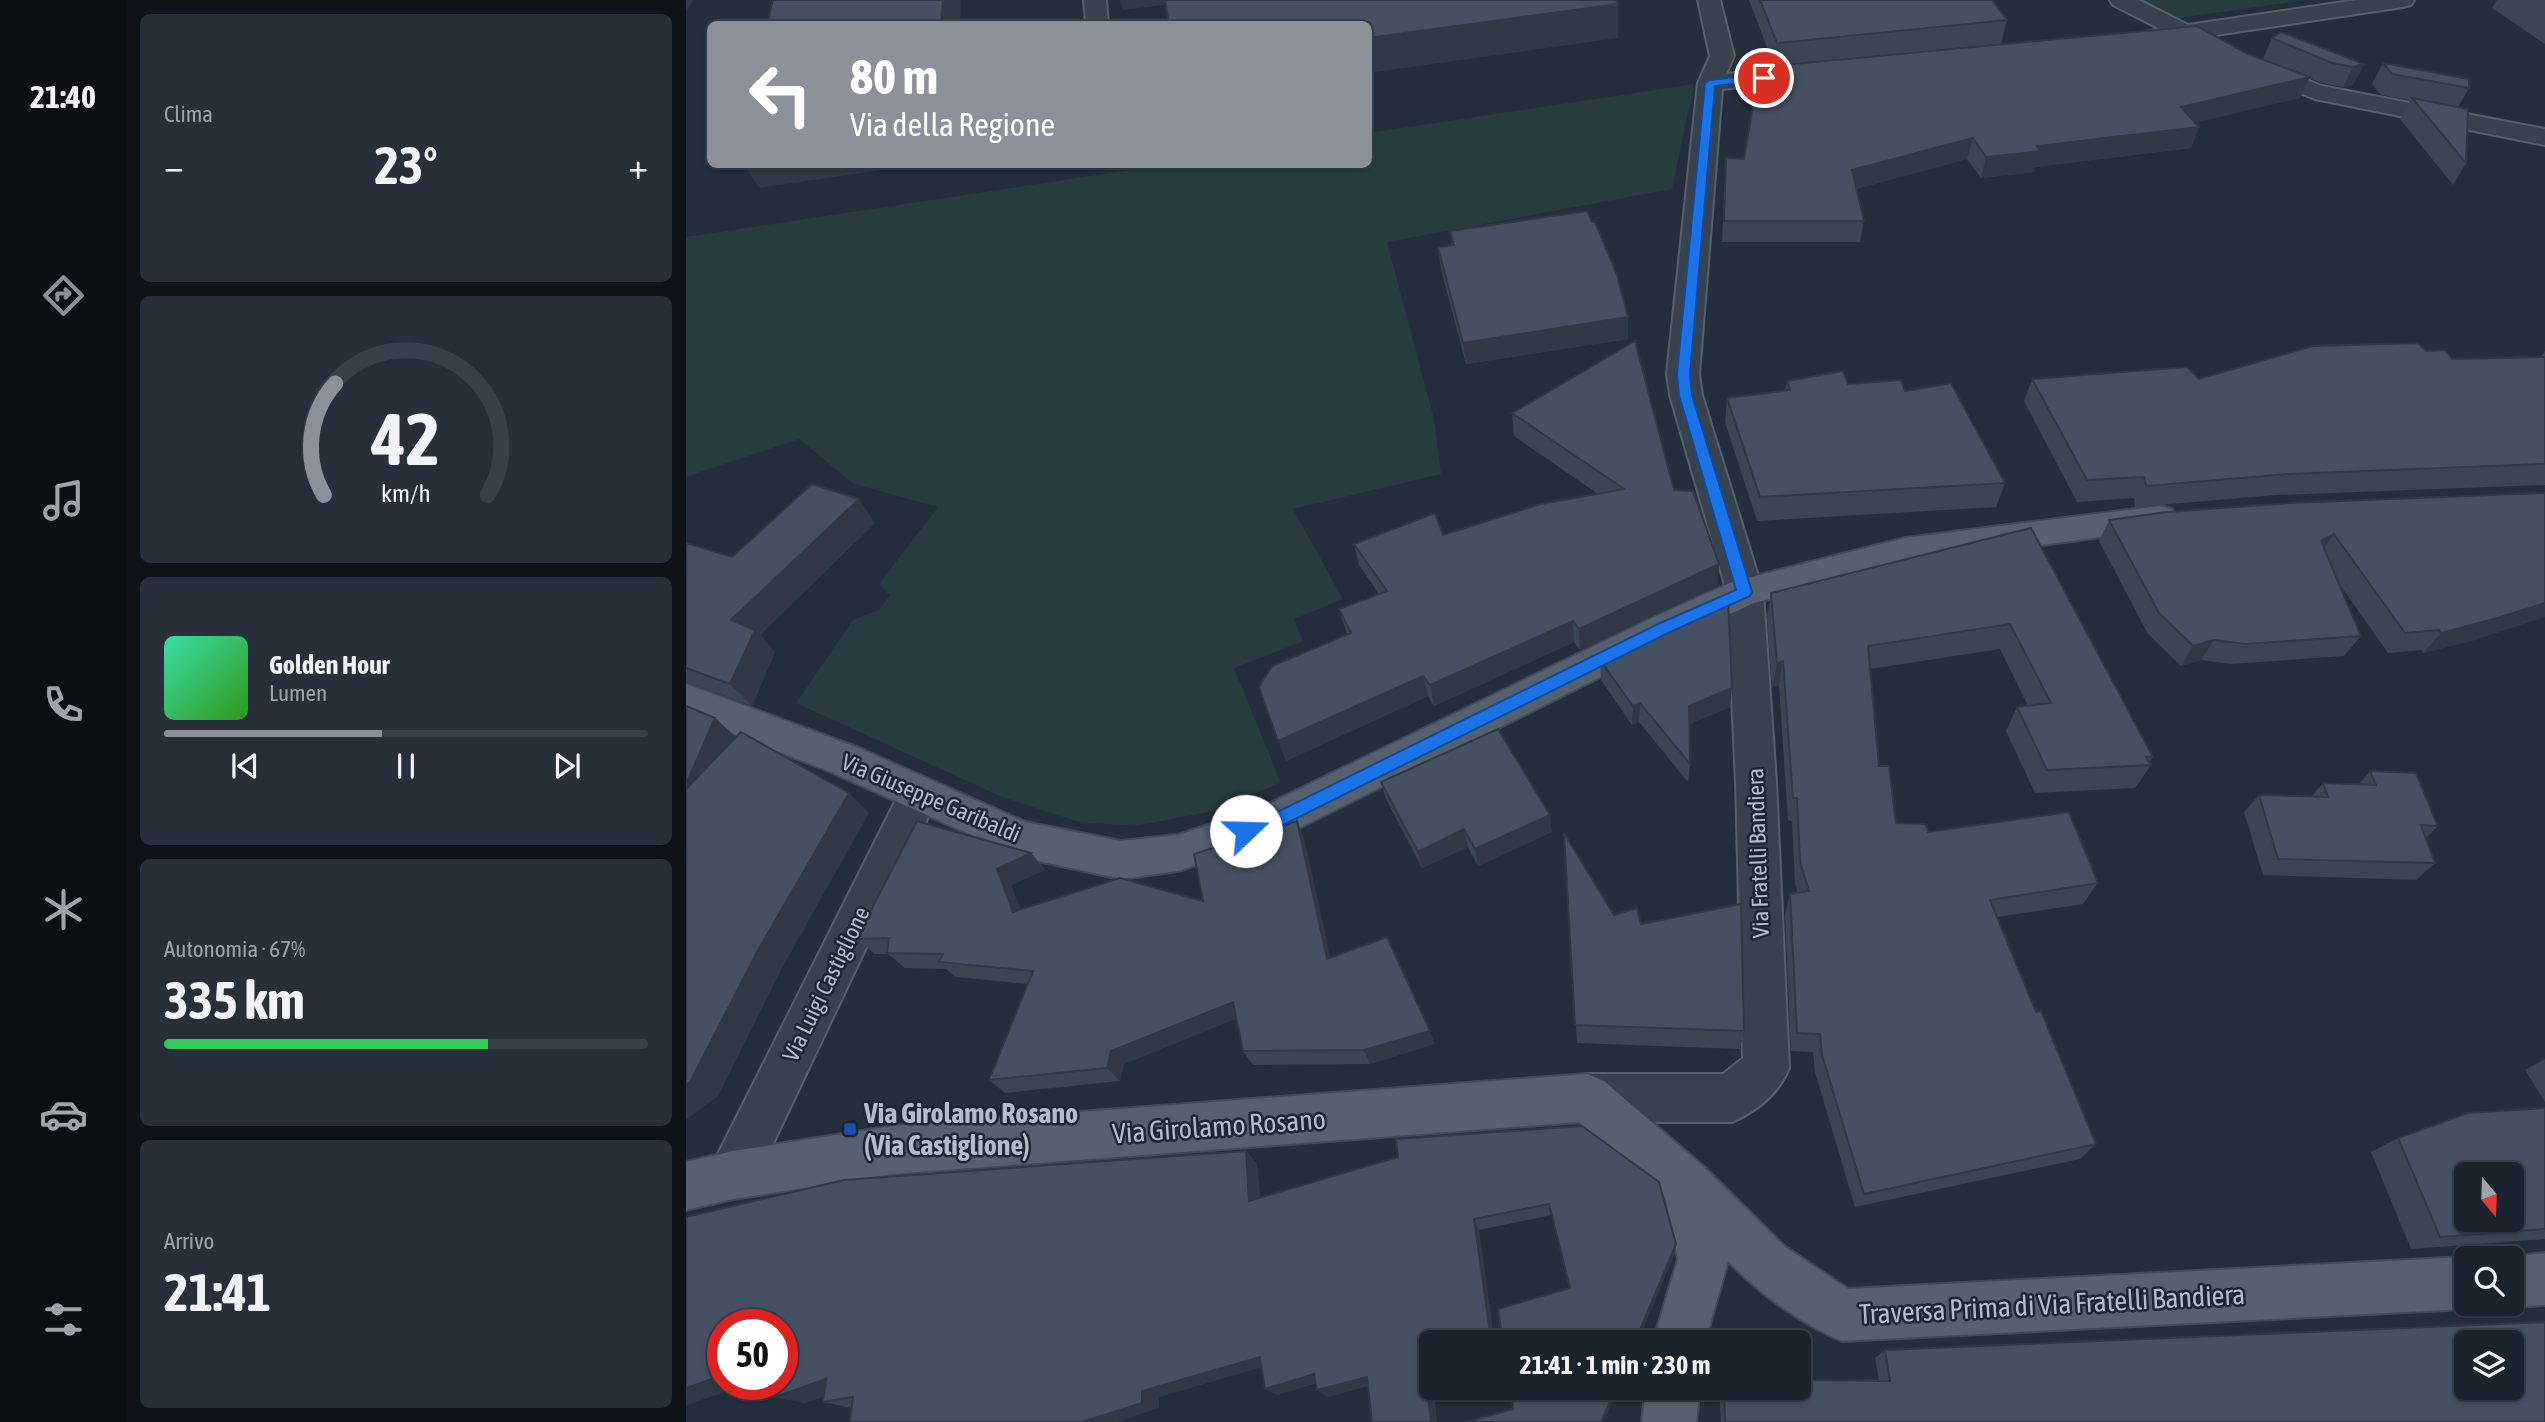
<!DOCTYPE html>
<html lang="it">
<head>
<meta charset="utf-8">
<style>
	:root { --surface:#1b232e; --page:#282f3a; --text:#f1f3f6; --muted:#a0a4aa; --line:#39404a; --accent:#8c9099 }
	body { margin:0; font-family:"Asap Condensed",sans-serif; background:var(--page); color:var(--text); height:100vh; display:flex; flex-direction:column; font-size:26px; white-space:nowrap }
	* { box-sizing:border-box; margin:0 }
	p { font-size:23px; color:var(--muted) }
	.icon { flex:none; width:38px; height:38px; fill:none; stroke:currentColor; stroke-width:2; stroke-linecap:round; stroke-linejoin:round }
	.map { position:relative; flex:1; overflow:hidden }
	.drawer { display:flex; flex-direction:column; gap:14px; padding:14px; background:#0f1319; width:560px }
	.drawer>* { flex:none }
	.guide { position:absolute; left:21px; top:21px; width:665px; height:147px; border-radius:10px; box-shadow:0 2px 5px #0004,0 0 0 2px var(--line); background:#8c9099; color:#fff; overflow:hidden }
	.needle { width:46px; rotate:161deg }
	.tools { position:absolute; left:1768px; top:1162px; display:grid; gap:14px }
	.tools a { display:grid; place-items:center; width:70px; height:70px; border-radius:10px; background:var(--surface); box-shadow:0 2px 5px #0004,0 0 0 2px var(--line); font-size:35px }
	.speed { position:absolute; left:21px; top:1309px; display:flex; gap:14px; font-size:35px; font-weight:700; text-align:center }
	.speed>* { display:grid; place-content:center; width:91px; height:91px; border-radius:50%; background:var(--surface); box-shadow:0 2px 5px #0004,0 0 0 2px var(--line); line-height:1 }
	.speed .limit { border:10px solid #d22; background:#fff; color:#111 }
	.pin { position:absolute; display:grid; place-items:center; width:60px; height:60px; color:#fff; margin:-30px; border:4px solid #fff; border-radius:50%; box-shadow:0 2px 7px #0007 }
	.me { position:absolute; width:77px; margin:-38px; rotate:69deg; stroke-linejoin:round; filter:drop-shadow(0 0 5px #0008) }
	.turn { display:flex; align-items:center; gap:24px; height:147px; padding:0 28px; font-size:32px }
	.turn .icon { width:91px; height:91px; stroke-width:2.5 }
	.turn b { display:block; font-size:49px; line-height:60px }
	.big { font-size:52px; font-weight:700; line-height:1.1 }
	.drawer .card { flex:1; display:flex; flex-direction:column; justify-content:center; gap:10px; min-width:0; padding:0 24px; border-radius:10px; background:var(--page) }
	.drawer .dial { align-items:center; gap:0 }
	.dial svg { height:182px; overflow:visible; fill:none; stroke:var(--line); stroke-width:7; stroke-linecap:round; text-anchor:middle }
	.dial text { fill:var(--text); stroke:none }
	.song { display:flex; align-items:center; gap:21px }
	.cover { width:84px; height:84px; border-radius:10px; background:linear-gradient(135deg,hsl(160 70% 55%),hsl(110 70% 35%)) }
	.played { height:7px; border-radius:4px; background:linear-gradient(90deg,var(--accent) 45%,var(--line) 45%) }
	.keys { display:flex; justify-content:space-around; direction:ltr }
	.heat { display:flex; justify-content:space-between; align-items:center; font-size:38px; direction:ltr }
	.charge { height:10px; border-radius:5px; background:linear-gradient(90deg,#34c759 67%,var(--line) 0) }
	.trip { position:absolute; left:733px; top:1330px; width:392px; height:70px; border-radius:10px; background:var(--surface); box-shadow:0 2px 5px #0004,0 0 0 2px var(--line); font-weight:700; line-height:70px; text-align:center }
	main { display:flex; flex:1; min-height:0 }
	.menu { display:flex; flex-direction:column; width:126px; justify-content:space-around; align-items:center; background:#0b0e12; color:var(--muted) }
	.menu .icon { width:49px; height:49px }
	.menu .active { color:var(--accent) }
	.menu b { font-size:32px; color:var(--text) }
	.map>svg:first-child { display:block }
	.green { fill:#263c3f }
	.lines { fill:none; stroke-linecap:round; stroke-linejoin:round }
	.minor-casing { stroke:#565f6c; stroke-width:4 }
	.major-casing { stroke:#414a57; stroke-width:4 }
	.minor { fill:#38414e; fill-rule:evenodd }
	.major { fill:#56606e; fill-rule:evenodd }
	.wall { fill:#3b4654 }
	.shaded-wall { fill:#303945 }
	.building { fill:#455162; stroke:#303945; stroke-width:2; fill-rule:evenodd }
	.route { fill:#1a73e8; stroke:#114b97; stroke-width:2 }
	.transit-dot { fill:#1a4fb4; stroke:#1d2633; stroke-width:2.5 }
	.labels { text-anchor:middle; dominant-baseline:central; stroke-width:5; stroke-linejoin:round; paint-order:stroke }
	.street-label { font-size:23px; fill:#b4bcc9; stroke:#1d2633 }
	.near-poi-label { font-size:28px; font-weight:bold; fill:#b4bcc9; stroke:#1d2633; text-anchor:start }
	.near-street-label { font-size:28px; fill:#b4bcc9; stroke:#1d2633 }
</style>
</head>
<body>
<main>
<nav class="menu">
<b>21:40</b>
<svg class="icon active" aria-label="directions" viewBox="0 0 24 24"><path d="M12 3l9 9-9 9-9-9zM9 14v-3h6M13 9l2 2-2 2"/></svg>
<svg class="icon" aria-label="music" viewBox="0 0 24 24"><path d="M9 18V5l10-2v13"/><circle cx="6" cy="18" r="3"/><circle cx="16" cy="16" r="3"/></svg>
<svg class="icon" aria-label="phone" viewBox="0 0 24 24"><path d="M5 4h4l2 5-3 2q2 4 5 5l2-3 5 2v4C11 20 4 13 5 4z"/></svg>
<svg class="icon" aria-label="climate" viewBox="0 0 24 24"><path d="M12 3v18M4 7l16 10M4 17L20 7"/></svg>
<svg class="icon" aria-label="car" viewBox="0 0 24 24"><path d="M5 17H2v-5l4-1 3-4h7l3 4 3 1v5h-3M9 17h6M6 11h13"/><circle cx="7" cy="17" r="2"/><circle cx="17" cy="17" r="2"/></svg>
<svg class="icon" aria-label="filters" viewBox="0 0 24 24"><path d="M4 7h16M4 17h16"/><circle cx="9" cy="7" r="2"/><circle cx="15" cy="17" r="2"/></svg>
</nav>
<section class="drawer">
<div class="card"><p>Clima</p>
<div class="heat"><a>−</a><b class="big">23°</b><a>+</a></div>
</div>
<div class="card dial"><svg viewBox="0 0 100 80">
<path d="M14 69A42 42 0 1 1 86 69"/>
<path d="M14 69A42 42 0 0 1 19 20" stroke="#8c9099"/>
<text x="50" y="56" font-size="32" font-weight="700">42</text>
<text x="50" y="72" font-size="11">km/h</text>
</svg></div>
<div class="card">
<div class="song"><i class="cover"></i><div><b>Golden Hour</b><p>Lumen</p></div></div>
<div class="played"></div>
<div class="keys"><svg class="icon" aria-label="previous" viewBox="0 0 24 24"><path d="M18 5L8 12l10 7zM5 5v14"/></svg><svg class="icon" aria-label="pause" viewBox="0 0 24 24"><path d="M8 5v14M16 5v14"/></svg><svg class="icon" aria-label="next" viewBox="0 0 24 24"><path d="M6 5l10 7-10 7zM19 5v14"/></svg></div>
</div>
<div class="card"><p>Autonomia · 67%</p><b class="big">335 km</b><div class="charge"></div></div>
<div class="card"><p>Arrivo</p><b class="big">21:41</b></div>
</section>
<div class="map">
<svg width="1859" height="1422" viewBox="0 0 1859 1422">
	<rect width="100%" height="100%" fill="#242f3e"/>
	<path class="green" d="M1450,0H1619L1486,19Z
		M1008,84L986,189L701,242L748,419L755,474L607,509L657,599L608,619L617,641L548,668L595,783L522,812L449,826L393,822L316,797L110,703L167,620L193,610L204,595L193,584L252,507L168,484L113,439L0,477V237L478,165L682,164L683,133Z"/>
	<g class="lines">
		<defs>
			<path id="minor" d="M398,0H420L422,24H400Z
				M1012,0H1034L1048,56L1040,74L1147,63L1156,65L1159,70L1156,75L1147,77L1036,89L1013,374L1016,395L1077,592L1090,782L1103,1068C1093,1093 1071,1111 1046,1122H901L884,1115L877,1098L884,1081L901,1074H1037L1057,1058L1050,782L1041,592L984,395L981,374L1012,83L1024,56Z
				M1424,0H1453L1502,25L1671,0H1728L1725,5L1717,7L1517,37L1514,41C1508,42 1466,44 1460,42L1456,37L1460,32L1474,29L1427,5Z
				M1570,60L1636,86L1859,129V145L1629,99L1561,72L1558,67L1561,62Z
				M233,777L247,782L253,794L64,1192L47,1199L30,1192L23,1175L30,1158L219,782Z"/>
			<path id="major" d="M1474,506L1486,509L1491,518L1486,527L1219,564L1068,603L990,639L597,836L492,871L435,879L334,857L145,772L0,716V684L173,748L339,822L435,841L492,835L572,809L964,619L1046,582L1219,538Z
				M901,1074L918,1081L1018,1167L1098,1246L1162,1289L1780,1257V1304H1792L1780,1309L1156,1341C1115,1324 1073,1293 1042,1261L1019,1342H967L992,1259L979,1197L893,1122L207,1174L47,1199L0,1210V1162L47,1151L207,1126Z
				M1859,1253V1305L1825,1307L1818,1304H1825V1258H1818Z
				M960,1388H1014L1010,1422H956Z"/>
		</defs>
		<use href="#minor" class="minor-casing"/>
		<use href="#major" class="major-casing"/>
		<use href="#minor" class="minor"/>
		<use href="#major" class="major"/>
	</g>
	<path class="wall" d="M1063,0H1306L1321,20L1315,44L1189,56L1562,54L1577,59L1586,38L1678,64L1667,85L1657,87L1636,83L1623,78L1614,98L1509,122L1513,127L1505,148L1349,167L1348,172L1295,178L1281,159L1170,189L1178,221L1174,242H1036L1040,158L1058,159L1095,84L1097,66H1088Z
		M1811,0H1859V44L1806,8Z
		M1697,63L1783,88L1772,107L1780,163L1767,185L1714,119L1724,100L1695,95L1686,84Z
		M764,231L942,317V339L780,364L755,269L752,247L766,246Z
		M1740,351L1766,359L1855,357L1859,351V485L1590,495L1449,507L1448,498L1391,502L1338,401L1346,379H1513Z
		M1101,381L1162,384L1219,391L1319,483L1310,507L1071,521L1039,422L1041,398L1099,390Z
		M826,413L988,490L1033,564L1031,586L894,650L888,642L748,706L742,696L600,761L661,634L653,609L693,594L673,565L668,544L757,535L912,494L828,436Z
		M1859,493L1792,639L1737,653L1735,650L1702,653L1652,582L1675,636L1658,656L1545,664L1515,660L1495,666L1462,634L1413,541L1423,520Z
		M189,523L74,635L89,652L66,706L1,682H0V543L46,557Z
		M1345,528L1467,757L1463,762L1465,765L1449,788L1349,793L1320,731L1331,707L1342,706L1314,649L1184,669L1193,766L1210,823L1412,883L1397,904L1311,917L1350,1012L1410,1144L1394,1159L1169,1207L1129,1072L1127,1052L1105,1051L1099,915L1104,894L1112,893L1109,883L1106,821L1102,820L1093,685L1086,688L1081,618L1085,593Z
		M914,660L1044,707L1004,724V764L1002,782L953,722L946,725L915,680Z
		M1684,771L1752,826L1740,838L1749,863L1730,880L1577,875L1558,812L1573,795L1626,796L1637,783L1672,785Z
		M695,782L866,832L792,866L782,847L736,868L700,799Z
		M611,821L618,839L644,957L749,1044L684,1064L567,1065L557,1051L551,1018L438,1064L434,1081L319,1093L303,1080L342,984L270,977L260,969L219,968L202,954H189L170,939L345,853L359,870L325,885L334,909L517,901Z
		M878,833L928,915L955,924L1058,1031L1054,1049L891,1043Z
		M1859,1059V1102L1839,1070Z
		M1859,1108V1239L1725,1249L1685,1152L1712,1138Z
		M560,1151L571,1164L574,1198L712,1157L990,1244L988,1255L951,1342H817L883,1288L866,1215L793,1230L808,1340L792,1342H746V1348H742L746,1377V1388H747L751,1422H686L682,1386L641,1397L631,1390L630,1383L591,1395L575,1367L473,1397V1408H165L137,1402L138,1396L119,1403L89,1397L96,1384V1325L37,1384H61L0,1405V1217Z
		M1199,1350L1859,1422H1035L1033,1388H1113L1193,1381L1189,1358Z"/>
	<path class="shaded-wall" d="M0,0H7L0,11Z
		M257,0H275L274,24H255Z
		M434,0H484L485,4L437,10Z
		M932,4V38L682,73V38Z
		M1678,64L1667,85L1657,87L1667,67Z
		M1624,77L1614,98L1487,128L1495,107Z
		M1513,127L1505,148L1349,167L1348,172L1295,178L1300,157L1351,146Z
		M1287,138L1281,159L1162,191L1166,170Z
		M58,164H237L73,188Z
		M942,317V339L780,364L777,343Z
		M173,499L189,523L74,635L89,652L66,706L44,684L45,620Z
		M1648,534L1633,555L1635,541Z
		M1033,564L1031,586L894,650L893,629Z
		M1859,603V617L1792,639L1737,653L1755,633Z
		M887,621L888,642L748,706L744,685Z
		M1528,640L1515,660L1495,666L1507,646Z
		M1097,661L1093,685L1086,688L1091,664Z
		M737,676L742,696L600,761L592,741Z
		M1046,688L1044,707L1002,725L1003,706Z
		M954,703L953,722L946,725L947,706Z
		M29,718L52,739L0,797V784Z
		M163,793L183,813L95,970L32,1096L0,1120V1085L71,952Z
		M864,815L866,832L792,866L789,849Z
		M611,821L618,839L648,974L641,959Z
		M778,829L782,847L736,868L732,852Z
		M345,853L359,870L325,885L342,928L327,912L311,869Z
		M547,1002L557,1016L438,1064L434,1081L421,1068L425,1051Z
		M744,1031L749,1044L684,1064L678,1050Z
		M560,1151L571,1164L575,1213L563,1201Z
		M788,1219L793,1230L808,1340L804,1332Z
		M990,1244L988,1255L951,1342H949Z
		M735,1341L742,1348L746,1377V1388H747L751,1422H745Z
		M574,1357L586,1364L473,1397V1408L431,1422H396L456,1391Z
		M628,1374L638,1380L591,1395L579,1389Z
		M37,1375V1384H61L0,1405V1388Z
		M681,1377L690,1384L641,1397L631,1390Z
		M140,1379L167,1386L119,1403L89,1397Z
		M930,1388H932L918,1422H915Z"/>
	<path class="building" d="M87,0H257L255,24H81Z
		M479,0H930L932,4L682,38V24H483Z
		M1074,0H1306L1321,20L1091,43Z
		M1511,26L1562,54L1624,77L1495,107L1513,127L1351,146L1354,151L1300,157L1287,138L1166,170L1178,221H1038L1040,158L1058,159L1071,82L1104,84L1097,65Z
		M1595,32L1678,64L1667,67L1646,63L1586,38Z
		M1697,63L1783,79V88L1706,74Z
		M1726,98L1782,109L1780,163Z
		M901,211L906,222H909L931,275L942,317L777,343L752,247L768,245L764,231Z
		M949,341L988,490L1007,491L1033,564L893,629L887,621L744,685L737,676L592,741L573,687L586,666L665,633L653,609L701,591L668,544L749,513L757,535L855,504L938,489L826,413Z
		M1732,343L1740,351L1759,350L1766,359L1859,357V464L1603,474L1460,486L1458,477L1401,480L1346,379L1501,367L1513,379L1627,346Z
		M1157,371L1162,384L1215,380L1219,391L1265,383L1319,483L1074,497L1041,398L1104,390L1101,381Z
		M126,484L173,499L45,620L69,630L44,684L0,668V543L46,557Z
		M1859,493V603L1811,618L1755,633L1753,630L1719,633L1648,534L1635,541L1675,636L1559,644L1528,640L1507,646L1473,613L1423,520L1481,512L1604,503Z
		M1345,528L1467,757H1460L1465,765L1361,770L1331,707L1365,703L1324,624L1182,646L1193,766H1203L1210,823L1240,824L1242,832L1383,812L1412,883L1304,900L1350,1012L1355,1011L1410,1144L1178,1194L1136,1055L1134,1034L1111,1033L1104,894L1123,891L1114,862L1111,798H1107L1097,661L1091,664L1085,593Z
		M1042,599L1046,688L1003,706L1004,764L954,703L947,706L914,660Z
		M0,706L29,718L0,784Z
		M812,729L864,815L789,849L778,829L732,852L695,782Z
		M55,732L163,793L71,952L4,1082L0,1085V789Z
		M1684,771L1730,773L1752,826L1735,825L1749,863L1592,859L1573,795L1642,797L1637,783L1690,785Z
		M231,821L345,853L311,869L327,912L434,878L517,901L508,854L611,821L641,959L701,937L744,1031L678,1050L557,1051L547,1002L425,1051L421,1068L303,1080L347,971L253,962L257,954L201,953L203,938L170,939Z
		M878,833L928,915L951,908L955,924L1055,904L1058,1031L889,1025Z
		M1859,1108V1229L1754,1237L1712,1138L1782,1113ZM1780,1174H1825V1220H1780Z
		M896,1126L973,1182L990,1244L949,1342H817L812,1309L884,1288L863,1204L788,1219L804,1332L735,1341L745,1422H686L681,1377L631,1390L628,1374L579,1389L574,1357L456,1391V1403L396,1422H164L167,1397L137,1402L140,1379L89,1397L92,1384H96V1367L99,1357L96,1358V1325H37V1375L0,1388V1217L158,1180L560,1151L563,1201L712,1157L710,1139Z
		M1859,1322V1422H1039L1038,1388H1113V1380L1204,1381L1199,1350ZM1780,1342H1825V1388H1780Z
		M824,1388H930L915,1422H781L827,1409Z"/>
	<path class="route" d="M1078,74L1083,78L1082,80L1029,86L1004,374L1006,395L1066,592L1064,596L982,633L589,829L560,838L554,836L552,831L554,826L579,818L972,624L1050,590L993,395L991,374L1019,83L1024,80Z"/>
	<rect class="transit-dot" x="157" y="1122" width="14" height="14" rx="3.5"/>
	<g class="labels">
		<g class="street-label">
			<text transform="translate(245 798) rotate(23)">Via Giuseppe Garibaldi</text>
			<text transform="translate(1072 853) rotate(-92)">Via Fratelli Bandiera</text>
			<text transform="translate(140 984) rotate(-64)">Via Luigi Castiglione</text>
		</g>
		<g class="near-poi-label">
			<text x="178" y="1113">Via Girolamo Rosano<tspan x="178" dy="32">(Via Castiglione)</tspan></text>
		</g>
		<g class="near-street-label">
			<text transform="translate(533 1126) rotate(-4)">Via Girolamo Rosano</text>
			<text transform="translate(1366 1304) rotate(-3)">Traversa Prima di Via Fratelli Bandiera</text>
		</g>
	</g>
</svg>
<div class="tools">
<a><svg class="needle" viewBox="-14 -14 28 28"><path d="M0-13l5 13h-10z" fill="#e53935"/><path d="M0 13l5-13h-10z" fill="#a0a4aa"/></svg></a>
<a><svg class="icon" aria-label="search" viewBox="0 0 24 24"><circle cx="10" cy="10" r="6"/><path d="M15 15l6 6"/></svg></a>
<a><svg class="icon" aria-label="layers" viewBox="0 0 24 24"><path d="M12 4l9 5-9 5-9-5zM3 14l9 5 9-5"/></svg></a>
</div>
<div class="speed"><div class="limit">50</div></div>
<div class="pin" style="left:1078px;top:78px;background:#d93025"><svg class="icon" aria-label="arrive" viewBox="0 0 24 24"><path d="M6 21V4h12l-3 4 3 4H6"/></svg></div>
<svg class="me" style="left:560px;top:831px" viewBox="-20 -20 40 40"><circle r="19" fill="#fff"/><path d="M0-13L10 11 0 6-10 11z" fill="#1a73e8"/></svg>
<div class="trip">21:41 · 1 min · 230 m</div>
<div class="guide">
<div class="turn"><svg class="icon" aria-label="left" viewBox="0 0 24 24"><path d="M17 20v-9H6M10 6l-5 5 5 5"/></svg><div><b>80 m</b>Via della Regione</div></div>
</div>
</div>
</main>
</body>
</html>
